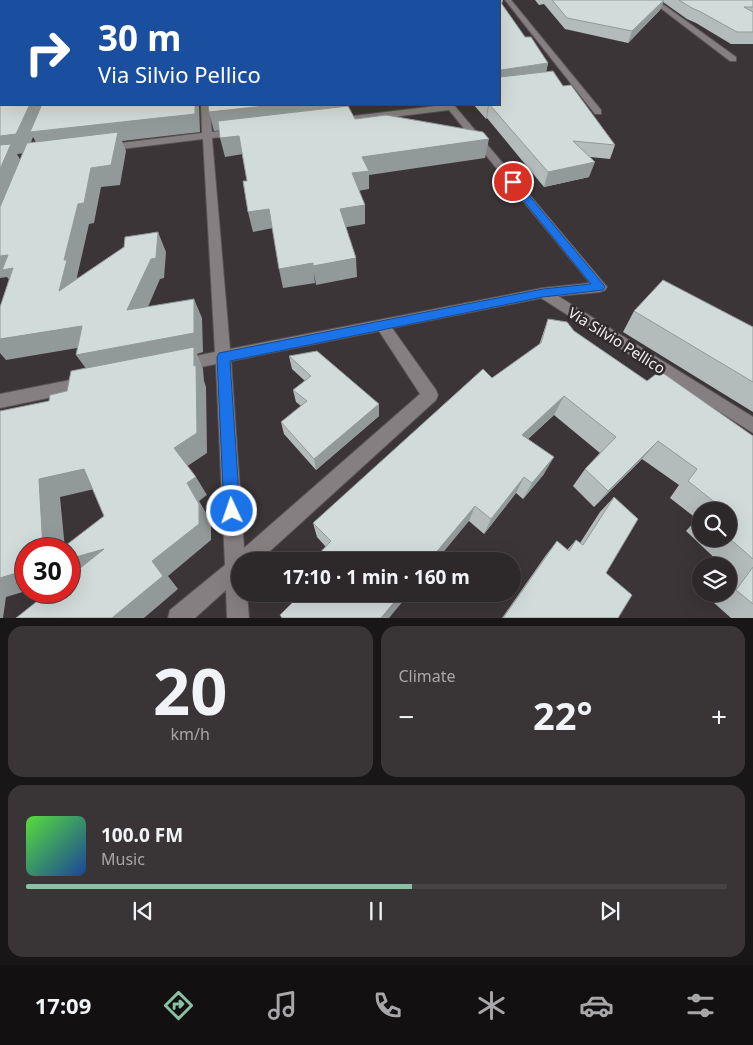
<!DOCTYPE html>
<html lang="en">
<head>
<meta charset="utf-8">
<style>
	:root { --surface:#2d2829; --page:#393435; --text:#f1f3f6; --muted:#a7a6a8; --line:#484446; --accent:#8abfa5 }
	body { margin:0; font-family:"Noto Sans",sans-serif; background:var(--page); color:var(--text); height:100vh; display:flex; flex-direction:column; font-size:19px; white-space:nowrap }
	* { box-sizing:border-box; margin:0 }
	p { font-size:16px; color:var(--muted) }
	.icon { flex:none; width:28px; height:28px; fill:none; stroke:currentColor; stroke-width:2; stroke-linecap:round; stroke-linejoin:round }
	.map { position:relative; height:618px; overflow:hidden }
	.details { display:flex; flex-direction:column; gap:8px; padding:8px; background:#191617; flex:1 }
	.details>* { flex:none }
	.top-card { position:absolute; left:0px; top:0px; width:500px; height:105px; box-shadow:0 5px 20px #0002,0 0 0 1px var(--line); background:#1a4fa0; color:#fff; overflow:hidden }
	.buttons { position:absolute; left:692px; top:502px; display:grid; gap:10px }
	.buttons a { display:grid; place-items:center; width:45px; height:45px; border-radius:50%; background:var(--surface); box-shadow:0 5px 20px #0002,0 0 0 1px var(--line); font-size:25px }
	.speed { position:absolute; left:15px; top:538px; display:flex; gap:10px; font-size:25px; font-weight:700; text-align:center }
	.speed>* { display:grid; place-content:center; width:65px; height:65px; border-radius:50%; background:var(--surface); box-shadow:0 5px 20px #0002,0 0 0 1px var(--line); line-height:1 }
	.speed .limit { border:8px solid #d22; background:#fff; color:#111 }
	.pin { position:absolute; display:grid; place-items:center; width:42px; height:42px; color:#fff; margin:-21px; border:2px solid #fff; border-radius:50%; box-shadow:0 1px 5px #0007 }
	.me { position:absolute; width:55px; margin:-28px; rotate:357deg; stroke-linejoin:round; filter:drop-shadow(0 0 4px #0008) }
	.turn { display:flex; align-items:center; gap:18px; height:105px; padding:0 15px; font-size:22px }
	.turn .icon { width:65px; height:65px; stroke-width:2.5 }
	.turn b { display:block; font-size:35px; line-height:42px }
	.big { font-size:38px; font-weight:700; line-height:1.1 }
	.details .widget { flex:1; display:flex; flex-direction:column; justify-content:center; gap:8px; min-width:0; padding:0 18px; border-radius:15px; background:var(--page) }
	.details .dial { align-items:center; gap:0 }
	.dial b { font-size:65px; line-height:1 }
	.song { display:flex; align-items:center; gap:15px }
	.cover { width:60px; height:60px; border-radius:8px; background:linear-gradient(135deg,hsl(110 70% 55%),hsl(220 70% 35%)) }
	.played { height:5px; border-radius:2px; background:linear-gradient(90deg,var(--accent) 55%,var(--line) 55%) }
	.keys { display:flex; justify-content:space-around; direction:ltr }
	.heat { display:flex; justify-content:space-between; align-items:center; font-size:28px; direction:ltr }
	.details .tiles { flex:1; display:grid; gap:8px; grid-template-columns:1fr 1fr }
	.widget:last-child { grid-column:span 2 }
	.trip { position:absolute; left:231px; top:552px; width:290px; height:50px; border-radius:25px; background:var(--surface); box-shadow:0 5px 20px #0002,0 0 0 1px var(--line); font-weight:700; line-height:50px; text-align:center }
	.tabs { display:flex; height:80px; justify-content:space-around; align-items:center; background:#121010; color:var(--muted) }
	.tabs .icon { width:35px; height:35px }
	.tabs .selected { color:var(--accent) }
	.tabs b { font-size:22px; color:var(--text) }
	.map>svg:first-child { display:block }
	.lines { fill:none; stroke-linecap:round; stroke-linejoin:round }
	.minor-casing { stroke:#585355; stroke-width:2 }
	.minor { fill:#867f81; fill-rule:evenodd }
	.wall { fill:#b4bcbb; fill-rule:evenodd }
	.shaded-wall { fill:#929999 }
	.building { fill:#d1dbda; stroke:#929999 }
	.route { fill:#1a73e8; stroke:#114b97 }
	.labels { text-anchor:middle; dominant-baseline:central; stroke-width:5; stroke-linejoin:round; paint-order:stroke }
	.street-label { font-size:15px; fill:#f0eced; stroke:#312b2d }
</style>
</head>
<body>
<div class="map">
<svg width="753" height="618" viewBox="0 0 753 618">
	<rect width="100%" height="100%" fill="#3c3537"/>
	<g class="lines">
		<defs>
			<path id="minor" d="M308,0H314V1H308Z
				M371,0H377L378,1H372Z
				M505,0H511L601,110V114H595Z
				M650,0H657L736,57V61H730Z
				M201,104H209L212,132L238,129L243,132L238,135L212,138L230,349L543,288L590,283L449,110L336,124L331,121L336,118L453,104L607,287L605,290L600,292L558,296L753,417V433L541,298L392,328L436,390L438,395L436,400L259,561H240V594H247L249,618H227L226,590L195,618H168L170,610L225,565L216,364L182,371L177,369L174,365L177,361L182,359L215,352L203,139L105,151L100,148L105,145L202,133ZM379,331L420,394L244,548L231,361Z
				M85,377L91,379L93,384L91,389L0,408V394Z"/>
		</defs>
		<use href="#minor" class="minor-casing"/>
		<use href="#minor" class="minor"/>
	</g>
	<path class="wall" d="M387,0H503L502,4L525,37L548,63L546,72L563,86L615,145L610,159L590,157L589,177L544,187L487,118L486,119L473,104H499V1H388Z
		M535,0H753V44H731L696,23L687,19L663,2L660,10L628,43L565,29L544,4L539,5Z
		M634,311L753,327V412L623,332Z
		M548,319L574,331L647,381L753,436V618H731L713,602L718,594H729V580L732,575L729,572V566H723L686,531L697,519L670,498L679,485L642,459L594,507L573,486L585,469L600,453L554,415L528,439L544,474L523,499L516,493L484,534L469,521L326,547L317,537L313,523L492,378L539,345ZM701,511H729V539H701Z
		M289,356L379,416L316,470L284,434L281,422L301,406L296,402L293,390L305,381L292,369Z
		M614,497L606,573L618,618H502L546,555L557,541L567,550L576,540L580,543L600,512Z
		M286,594H409L292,603Z"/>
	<path class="shaded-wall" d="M124,0H162V1H115Z
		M664,0L660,10L628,43L632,31Z
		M548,63L545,76L499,83L501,70Z
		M30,104H199L200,132L122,141L126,151L120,185L101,187L94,223L89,224L77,277L79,280L59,291L64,260L41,151L33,137L27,153L17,154L22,163L0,221V136Z
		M284,104H343L344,115L214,131L209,112Z
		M489,104L487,118L486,119L488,105Z
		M239,136L243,154L225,157L220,138Z
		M489,139L485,158L369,175V189L352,192V173L362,157Z
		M595,162L589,177L544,187L548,172Z
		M365,205V224L341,228L340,209Z
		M269,209L273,228L253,232L248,212Z
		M158,232L166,252L164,278L160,279L138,330L127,310Z
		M8,255L18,275L17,290L7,277L0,278V256Z
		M356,258L357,277L316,285L313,266Z
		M313,263L315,283L283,288L279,269Z
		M194,299L202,318L203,352L197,354L203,369L204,381L206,387L207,453L186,467L174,448L90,374L76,355Z
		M82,326L95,345L6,360L0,353V339Z
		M564,396L554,415L514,452L522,435Z
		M379,404V416L316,470L314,459Z
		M658,441L642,459L594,507L608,491Z
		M554,457L544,474L523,499L532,483Z
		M84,469L103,487L60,497L65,549H43L39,479Z
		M196,477L207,495L199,501L211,521V540L168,576L178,589L144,618H112L152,561L187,483Z
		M524,477L516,493L484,534L491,519Z
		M475,506L469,521L436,561H429Z
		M104,549L69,579V559Z
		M26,570V591L6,597L3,618H0V578Z
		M401,594H409L389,618H381Z"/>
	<path class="building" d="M0,0H124L115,1H1V104H30L16,134L0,136Z
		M161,0H304L305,1H161Z
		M397,0H499L525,37H531L548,63L501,70L500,77L553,71L563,86L571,85L615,145L573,141L595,162L548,172L489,104L488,105L487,104H499V1H398Z
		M552,0H664L632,31L567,18Z
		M679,0H753V7H744L753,12V32H737L701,12L692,8Z
		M42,104H195V114L30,132Z
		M208,104H284L209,112Z
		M348,106L355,119L386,115L483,132L489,139L362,157L369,171L352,173L365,205L340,209L356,258L313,266V263L279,269L269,209L248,212L243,181H247L239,136L220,138L218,121Z
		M118,132L111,165L91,168L84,203L78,204L64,260H67L59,291L124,247L125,237L158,232L156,258L151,259L127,310L194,299V333L76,355L82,326L0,339V307L13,268L2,270L8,255L0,256V207L27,143Z
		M11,144L0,169V145Z
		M663,280L753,327V382L634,311Z
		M548,319L567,322L574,331L647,381L660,371L753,436V559L729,538V511H710L717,504L688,481L697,469L658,441L608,491L585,469L616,437L564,396L522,435L554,457L532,483L524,477L491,519L475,506L429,561H312L331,541L313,523L483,369L492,378L541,343Z
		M194,347V366L196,365L197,433L174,448L196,477L187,483L199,504V524L152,561L163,576L112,618H16L50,591H69V577L104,549L69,559V549H61L104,516L84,469L39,479L43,549H26V570L0,578V411L49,401L50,395L67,391L71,371Z
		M317,351L379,404L314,459L281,422L307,401L293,390L311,376L289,356Z
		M614,497L638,519L606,573L632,595L618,618H503L557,541L569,551L576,540L583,545Z
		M753,567V604L736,590Z
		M287,594H401L381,618H282L280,615L293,602Z"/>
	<path class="route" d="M513,179L516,180L603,284L605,287L603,290L543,297L230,361L240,511L238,517L232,519L227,517L224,511L217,357L219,353L543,289L591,284L510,184V180Z"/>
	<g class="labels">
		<g class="street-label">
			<text transform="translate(617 340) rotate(32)">Via Silvio Pellico</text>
		</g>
	</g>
</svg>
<div class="buttons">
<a><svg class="icon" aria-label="search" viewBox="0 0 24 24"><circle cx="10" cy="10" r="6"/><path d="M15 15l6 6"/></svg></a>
<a><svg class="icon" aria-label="layers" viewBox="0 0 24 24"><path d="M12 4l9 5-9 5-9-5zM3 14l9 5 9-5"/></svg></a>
</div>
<div class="speed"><div class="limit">30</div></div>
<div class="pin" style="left:513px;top:182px;background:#d93025"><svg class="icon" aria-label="arrive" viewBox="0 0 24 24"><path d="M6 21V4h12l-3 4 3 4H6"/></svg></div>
<svg class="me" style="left:232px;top:511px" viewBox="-20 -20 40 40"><circle r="17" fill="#1a73e8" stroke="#fff" stroke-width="3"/><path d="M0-11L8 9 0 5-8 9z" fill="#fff"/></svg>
<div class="trip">17:10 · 1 min · 160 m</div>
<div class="top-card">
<div class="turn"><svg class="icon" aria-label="right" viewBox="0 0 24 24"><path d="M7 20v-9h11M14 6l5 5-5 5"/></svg><div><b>30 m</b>Via Silvio Pellico</div></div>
</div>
</div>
<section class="details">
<div class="tiles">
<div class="widget dial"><b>20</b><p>km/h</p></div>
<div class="widget"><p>Climate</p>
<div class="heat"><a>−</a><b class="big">22°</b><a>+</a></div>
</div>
<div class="widget">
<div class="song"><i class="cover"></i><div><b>100.0 FM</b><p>Music</p></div></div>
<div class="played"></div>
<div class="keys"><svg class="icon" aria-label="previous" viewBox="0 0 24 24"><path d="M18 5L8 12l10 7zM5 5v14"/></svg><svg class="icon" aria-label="pause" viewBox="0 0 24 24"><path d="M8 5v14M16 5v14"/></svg><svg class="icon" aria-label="next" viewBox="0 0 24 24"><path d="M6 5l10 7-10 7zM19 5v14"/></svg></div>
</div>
</div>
</section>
<nav class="tabs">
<b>17:09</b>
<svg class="icon selected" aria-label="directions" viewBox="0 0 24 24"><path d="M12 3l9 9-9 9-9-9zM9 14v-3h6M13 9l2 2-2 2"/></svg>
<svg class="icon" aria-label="music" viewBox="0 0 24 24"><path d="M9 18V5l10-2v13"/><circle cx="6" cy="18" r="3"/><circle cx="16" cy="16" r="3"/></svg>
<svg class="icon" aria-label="phone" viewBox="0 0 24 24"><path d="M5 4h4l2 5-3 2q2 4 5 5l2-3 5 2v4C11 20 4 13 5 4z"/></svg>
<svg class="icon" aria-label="climate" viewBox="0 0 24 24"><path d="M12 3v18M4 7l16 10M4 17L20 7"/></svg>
<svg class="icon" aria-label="car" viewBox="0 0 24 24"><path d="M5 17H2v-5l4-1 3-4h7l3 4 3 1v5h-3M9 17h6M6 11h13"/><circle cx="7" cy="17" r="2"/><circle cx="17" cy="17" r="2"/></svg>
<svg class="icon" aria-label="filters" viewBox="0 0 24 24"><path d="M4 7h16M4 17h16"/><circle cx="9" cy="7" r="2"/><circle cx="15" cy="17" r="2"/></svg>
</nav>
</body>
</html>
